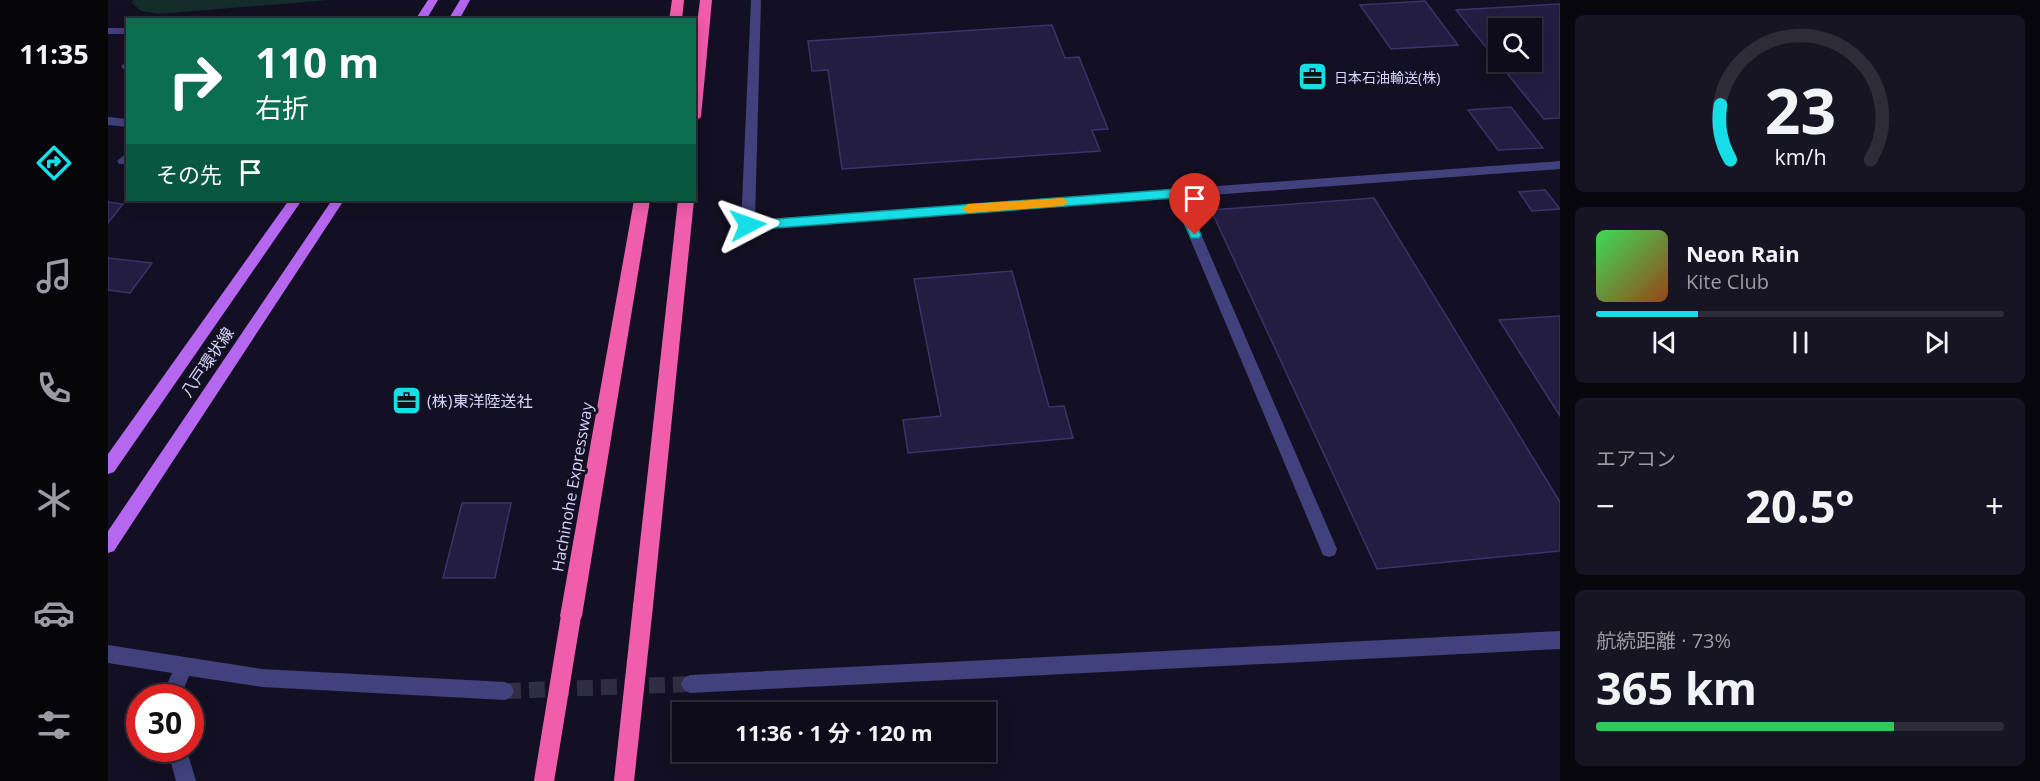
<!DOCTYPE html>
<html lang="ja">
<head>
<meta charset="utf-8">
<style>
	:root { --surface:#0e0c1a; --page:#171523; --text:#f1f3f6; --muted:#9b9ba2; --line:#2e2c39; --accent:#17dde6 }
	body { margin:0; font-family:"Open Sans","Noto Sans JP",sans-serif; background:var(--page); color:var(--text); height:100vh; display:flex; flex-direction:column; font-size:22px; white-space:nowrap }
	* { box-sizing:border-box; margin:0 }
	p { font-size:20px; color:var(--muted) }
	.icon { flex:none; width:33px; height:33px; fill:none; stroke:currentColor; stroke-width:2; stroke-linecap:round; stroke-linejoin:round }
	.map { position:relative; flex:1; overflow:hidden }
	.drawer { display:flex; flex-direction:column; gap:15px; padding:15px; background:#08070e; width:480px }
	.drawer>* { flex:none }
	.hud { position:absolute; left:18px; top:18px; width:570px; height:183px; border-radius:0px; box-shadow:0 3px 15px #0003,0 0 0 2px var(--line); background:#0b6e4f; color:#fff; overflow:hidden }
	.buttons { position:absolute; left:1380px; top:18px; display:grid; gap:12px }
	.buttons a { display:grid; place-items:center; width:54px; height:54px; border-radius:0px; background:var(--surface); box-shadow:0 3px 15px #0003,0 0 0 2px var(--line); font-size:30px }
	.speed { position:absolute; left:18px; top:684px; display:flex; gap:12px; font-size:30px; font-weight:700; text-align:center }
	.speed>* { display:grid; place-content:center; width:78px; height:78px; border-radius:50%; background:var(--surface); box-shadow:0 3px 15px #0003,0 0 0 2px var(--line); line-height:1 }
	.speed .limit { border:9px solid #d22; background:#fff; color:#111 }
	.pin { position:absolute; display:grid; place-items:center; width:51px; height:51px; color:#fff; margin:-62px -26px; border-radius:50% 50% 50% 0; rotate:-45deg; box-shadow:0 0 6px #0007 }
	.pin .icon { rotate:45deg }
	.me { position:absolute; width:66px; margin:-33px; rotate:86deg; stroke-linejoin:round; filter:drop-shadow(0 0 4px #0008) }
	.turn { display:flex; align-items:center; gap:21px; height:126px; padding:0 30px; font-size:27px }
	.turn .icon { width:78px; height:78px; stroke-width:2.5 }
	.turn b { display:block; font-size:42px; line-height:51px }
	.then { display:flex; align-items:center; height:57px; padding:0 30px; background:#0003; gap:12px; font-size:22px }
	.big { font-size:45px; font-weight:700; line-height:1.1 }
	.drawer .card { flex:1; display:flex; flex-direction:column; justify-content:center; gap:9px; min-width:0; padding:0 21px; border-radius:9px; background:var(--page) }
	.drawer .dial { align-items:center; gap:0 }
	.dial svg { height:156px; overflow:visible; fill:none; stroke:var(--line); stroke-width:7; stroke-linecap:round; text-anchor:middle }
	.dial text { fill:var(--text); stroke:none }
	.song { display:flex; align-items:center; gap:18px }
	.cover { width:72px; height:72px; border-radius:9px; background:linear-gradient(135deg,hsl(130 70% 55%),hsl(20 70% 35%)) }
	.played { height:6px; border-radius:3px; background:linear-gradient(90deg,var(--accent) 25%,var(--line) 25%) }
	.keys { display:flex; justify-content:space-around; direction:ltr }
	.heat { display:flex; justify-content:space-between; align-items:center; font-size:33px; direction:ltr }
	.charge { height:9px; border-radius:4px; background:linear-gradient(90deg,#34c759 73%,var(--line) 0) }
	.trip { position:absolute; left:564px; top:702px; width:324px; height:60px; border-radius:0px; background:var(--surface); box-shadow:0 3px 15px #0003,0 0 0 2px var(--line); font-weight:700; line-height:60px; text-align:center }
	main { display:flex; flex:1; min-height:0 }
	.tabs { display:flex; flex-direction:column; width:108px; justify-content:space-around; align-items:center; background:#06050a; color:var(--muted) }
	.tabs .icon { width:42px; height:42px }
	.tabs .on { color:var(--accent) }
	.tabs b { font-size:27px; color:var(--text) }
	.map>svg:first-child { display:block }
	.green { fill:#142c2a }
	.building { fill:#231e41; stroke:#3b326b; stroke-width:1.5; fill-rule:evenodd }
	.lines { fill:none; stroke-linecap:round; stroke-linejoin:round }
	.minor-tunnel { stroke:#302e43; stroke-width:16; stroke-dasharray:16 8; stroke-linecap:butt }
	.minor { fill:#40417d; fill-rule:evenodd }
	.major { fill:#b567f0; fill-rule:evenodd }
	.highway { fill:#ef5dab; fill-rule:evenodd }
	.highway-bridge { stroke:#ef5dab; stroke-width:20 }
	.route { fill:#17dde6; stroke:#0f9096; stroke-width:1.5 }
	.slow { fill:#f59e0b }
	.labels { text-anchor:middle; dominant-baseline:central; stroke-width:6; stroke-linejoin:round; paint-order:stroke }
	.far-poi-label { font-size:14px; fill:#d8d6fb; stroke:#121022; text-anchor:start }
	.street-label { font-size:16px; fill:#d8d6fb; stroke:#121022 }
	.poi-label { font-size:16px; fill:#d8d6fb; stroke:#121022; text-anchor:start }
</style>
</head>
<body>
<main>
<nav class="tabs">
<b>11:35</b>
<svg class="icon on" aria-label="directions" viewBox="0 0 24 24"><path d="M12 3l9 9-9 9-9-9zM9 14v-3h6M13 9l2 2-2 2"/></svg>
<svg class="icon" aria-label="music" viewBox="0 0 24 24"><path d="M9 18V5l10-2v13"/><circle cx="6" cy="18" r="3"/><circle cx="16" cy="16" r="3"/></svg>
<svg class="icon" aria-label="phone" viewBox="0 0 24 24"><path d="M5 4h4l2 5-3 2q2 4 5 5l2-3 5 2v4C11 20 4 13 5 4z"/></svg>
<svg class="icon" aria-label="climate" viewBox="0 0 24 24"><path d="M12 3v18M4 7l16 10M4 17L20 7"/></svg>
<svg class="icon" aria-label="car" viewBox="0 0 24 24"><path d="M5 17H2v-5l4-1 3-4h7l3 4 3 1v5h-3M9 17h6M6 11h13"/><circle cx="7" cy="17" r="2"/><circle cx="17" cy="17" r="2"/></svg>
<svg class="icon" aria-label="filters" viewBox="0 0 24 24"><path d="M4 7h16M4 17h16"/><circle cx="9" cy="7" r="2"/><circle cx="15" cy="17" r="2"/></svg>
</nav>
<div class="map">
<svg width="1452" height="781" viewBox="0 0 1452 781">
	<rect width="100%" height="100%" fill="#121022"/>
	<path class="green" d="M25,0H222L50,14L33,11L24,3Z"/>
	<path class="building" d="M1317,1L1350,45L1283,49L1252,5Z
		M1452,4V118L1436,119L1348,10ZM1390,28H1424V62H1390Z
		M944,25L957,58L971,57L1000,129L984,130L992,151L734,169L720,70L704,71L700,41Z
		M1403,107L1435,148L1390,150L1360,110Z
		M1437,190L1452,209L1424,211L1411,192Z
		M1266,198L1452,502V551L1269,569L1103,210Z
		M0,202L15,204L0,223Z
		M0,258L44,263L22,293L0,290Z
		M904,271L941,407L956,406L965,438L800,453L795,420L833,416L806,279Z
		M1452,316V416L1391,320Z
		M354,503H403L387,578H335Z"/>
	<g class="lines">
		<path class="minor-tunnel" d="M397,691L582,684"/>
		<path class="minor" d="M643,0H653L647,220L1452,161V169L1077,197L1229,549L1227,555L1221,557L1215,555L1065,198L635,228L633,225Z
			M0,28H20V34H0Z
			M20,61V70L15,69L13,66Z
			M0,117L20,119V127L0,125Z
			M20,152V164H11L9,161Z
			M1452,631V649L582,693L576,690L573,684L576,678L582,675Z
			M0,645L154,669L397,682L403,685L406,691L403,697L397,700L154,687L81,676L72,698H53L64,673L0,663Z
			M59,748H78L88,781H68Z"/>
		<path class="major" d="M320,0H330L318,20H307Z
			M352,0H362L351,20H340Z
			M181,200H194L6,472L0,474V454Z
			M224,200H236L6,551L0,553V531Z"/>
		<path class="highway" d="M564,0H576L574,20H561Z
			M592,0H604L593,117L586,122V47Z
			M526,200H542L474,616L470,623L463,627L456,623L452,616Z
			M570,200H586L545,606L542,613L535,616L528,613L525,606Z"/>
		<path class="highway-bridge" d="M436,781L463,616
			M516,781L535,606"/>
	</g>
	<path class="route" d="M1069,189L1075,193L1093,235L1091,238H1083L1065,198L640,230L634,225L640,221Z"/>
	<path class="slow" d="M955,198L960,202L955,206L860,213L854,209L860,204Z"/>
	<defs>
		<symbol id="office-square" viewBox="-11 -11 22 22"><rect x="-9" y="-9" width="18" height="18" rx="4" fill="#17dde6" stroke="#121022"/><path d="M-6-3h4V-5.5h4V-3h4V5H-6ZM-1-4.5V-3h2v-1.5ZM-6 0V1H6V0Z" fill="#111"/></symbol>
	</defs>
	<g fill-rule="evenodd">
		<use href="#office-square" x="1188" y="60" width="33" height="33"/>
		<use href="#office-square" x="282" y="384" width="33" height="33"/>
	</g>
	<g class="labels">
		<g class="far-poi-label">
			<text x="1226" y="77">日本石油輸送(株)</text>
		</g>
		<g class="street-label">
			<text transform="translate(99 362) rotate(-56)">八戸環状線</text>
			<text transform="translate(464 487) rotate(-80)">Hachinohe Expressway</text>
		</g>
		<g class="poi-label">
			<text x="319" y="401">(株)東洋陸送社</text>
		</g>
	</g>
</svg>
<div class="buttons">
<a><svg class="icon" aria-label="search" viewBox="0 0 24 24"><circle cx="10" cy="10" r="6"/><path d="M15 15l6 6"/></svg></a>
</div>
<div class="speed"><div class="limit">30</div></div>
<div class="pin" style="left:1087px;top:235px;background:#d93025"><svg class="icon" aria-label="arrive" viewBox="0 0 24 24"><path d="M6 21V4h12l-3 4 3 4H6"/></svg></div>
<svg class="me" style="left:640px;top:225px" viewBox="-20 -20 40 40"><path d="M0-17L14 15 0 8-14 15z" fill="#17dde6" stroke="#fff" stroke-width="4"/></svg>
<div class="trip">11:36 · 1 分 · 120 m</div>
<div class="hud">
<div class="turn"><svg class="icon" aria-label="right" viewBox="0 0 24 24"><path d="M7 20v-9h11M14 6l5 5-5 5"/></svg><div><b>110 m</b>右折</div></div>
<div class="then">その先<svg class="icon" aria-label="arrive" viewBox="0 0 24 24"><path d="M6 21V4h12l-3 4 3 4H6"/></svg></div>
</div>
</div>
<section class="drawer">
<div class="card dial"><svg viewBox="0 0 100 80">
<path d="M14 69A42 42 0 1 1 86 69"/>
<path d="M14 69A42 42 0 0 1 9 41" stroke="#17dde6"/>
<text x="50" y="56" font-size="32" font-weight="700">23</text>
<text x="50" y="72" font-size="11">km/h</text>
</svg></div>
<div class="card">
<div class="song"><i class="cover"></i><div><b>Neon Rain</b><p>Kite Club</p></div></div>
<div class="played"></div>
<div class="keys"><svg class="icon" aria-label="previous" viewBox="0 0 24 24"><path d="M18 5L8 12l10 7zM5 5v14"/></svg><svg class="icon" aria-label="pause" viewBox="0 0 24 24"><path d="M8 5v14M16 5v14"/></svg><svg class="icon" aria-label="next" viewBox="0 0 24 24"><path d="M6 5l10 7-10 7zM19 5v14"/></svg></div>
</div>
<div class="card"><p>エアコン</p>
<div class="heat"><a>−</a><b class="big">20.5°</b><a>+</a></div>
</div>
<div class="card"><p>航続距離 · 73%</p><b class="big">365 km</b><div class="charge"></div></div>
</section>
</main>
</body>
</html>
